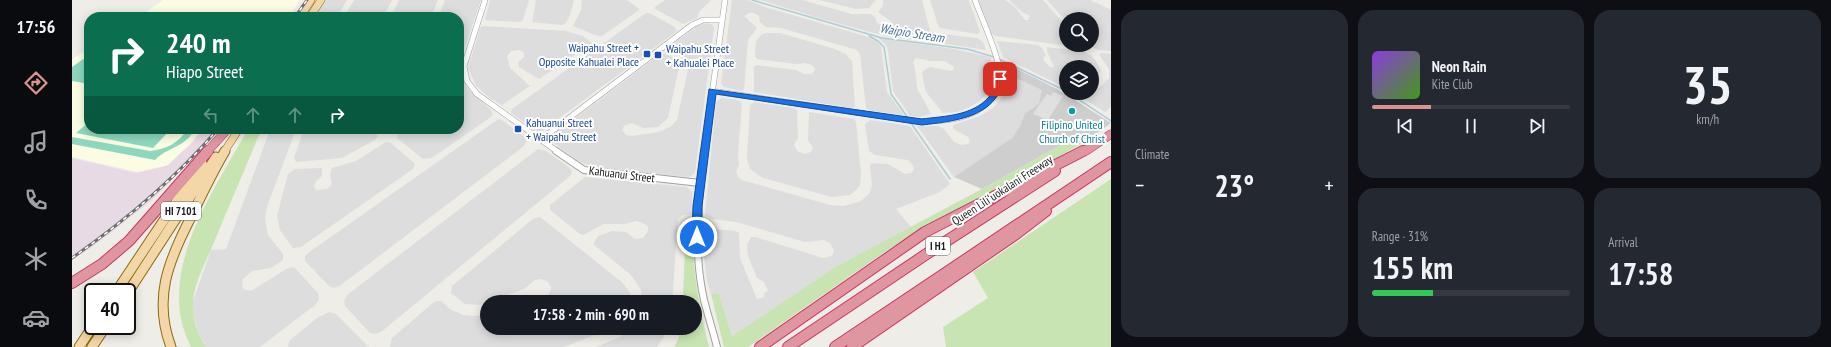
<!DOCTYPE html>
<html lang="en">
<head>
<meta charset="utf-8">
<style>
	:root { --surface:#171b24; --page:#242831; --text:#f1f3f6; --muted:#9ea1a6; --line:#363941; --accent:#d99290 }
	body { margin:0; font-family:"PT Sans Narrow",sans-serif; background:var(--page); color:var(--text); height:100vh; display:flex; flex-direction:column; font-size:15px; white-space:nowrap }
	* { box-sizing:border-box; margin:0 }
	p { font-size:13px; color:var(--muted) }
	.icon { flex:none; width:22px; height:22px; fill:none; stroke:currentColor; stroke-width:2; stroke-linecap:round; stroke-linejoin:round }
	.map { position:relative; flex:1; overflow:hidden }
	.panel { display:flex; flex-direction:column; gap:10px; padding:10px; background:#0d0f14; width:720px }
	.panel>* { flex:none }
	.banner { position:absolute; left:12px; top:12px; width:380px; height:122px; border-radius:16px; box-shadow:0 2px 10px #0003; background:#0b6e4f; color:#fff; overflow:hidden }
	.controls { position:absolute; left:987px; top:12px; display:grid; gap:8px }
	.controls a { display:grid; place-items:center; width:40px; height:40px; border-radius:50%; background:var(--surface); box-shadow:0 2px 10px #0003; font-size:20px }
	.speed { position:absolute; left:12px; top:283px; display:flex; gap:8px; font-size:20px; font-weight:700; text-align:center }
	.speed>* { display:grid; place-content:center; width:52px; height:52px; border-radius:50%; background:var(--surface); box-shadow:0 2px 10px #0003; line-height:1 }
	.speed .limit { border:2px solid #111; border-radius:6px; background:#fff; color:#111 }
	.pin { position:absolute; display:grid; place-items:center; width:34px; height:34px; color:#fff; margin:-17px; border-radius:8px; box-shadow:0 2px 6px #0006 }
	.me { position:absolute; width:44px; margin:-22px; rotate:0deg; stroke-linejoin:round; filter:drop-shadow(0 0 3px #0008) }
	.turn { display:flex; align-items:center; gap:14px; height:84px; padding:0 16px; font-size:18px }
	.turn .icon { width:52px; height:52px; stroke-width:2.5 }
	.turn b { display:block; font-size:28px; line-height:34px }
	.lanes { display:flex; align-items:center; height:38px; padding:0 16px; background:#0003; justify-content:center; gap:20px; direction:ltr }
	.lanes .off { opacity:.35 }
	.big { font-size:30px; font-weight:600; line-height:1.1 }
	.panel .card { flex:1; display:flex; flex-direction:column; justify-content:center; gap:6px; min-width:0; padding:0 14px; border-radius:16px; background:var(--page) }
	.panel .dial { align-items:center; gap:0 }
	.dial b { font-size:52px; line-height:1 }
	.song { display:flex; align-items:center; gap:12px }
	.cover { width:48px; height:48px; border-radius:6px; background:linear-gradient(135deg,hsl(270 70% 55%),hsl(100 70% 35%)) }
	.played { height:4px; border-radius:2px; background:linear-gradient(90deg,var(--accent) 30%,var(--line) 30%) }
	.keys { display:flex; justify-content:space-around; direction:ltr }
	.heat { display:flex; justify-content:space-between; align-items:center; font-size:22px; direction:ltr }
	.charge { height:6px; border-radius:3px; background:linear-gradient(90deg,#34c759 31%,var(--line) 0) }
	.panel .tiles { flex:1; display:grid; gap:10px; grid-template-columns:repeat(3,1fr) }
	.card:first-child { grid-row:span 2 }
	.trip { position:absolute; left:408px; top:295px; width:222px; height:40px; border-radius:20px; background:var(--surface); box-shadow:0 2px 10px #0003; font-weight:600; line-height:40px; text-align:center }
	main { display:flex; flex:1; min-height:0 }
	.tab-bar { display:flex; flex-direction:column; width:72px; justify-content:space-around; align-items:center; background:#090b0e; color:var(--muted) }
	.tab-bar .icon { width:28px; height:28px }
	.tab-bar .selected { color:var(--accent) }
	.tab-bar b { font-size:18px; color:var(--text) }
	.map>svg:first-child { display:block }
	.residential { fill:#dedddd }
	.industrial { fill:#e8dae4 }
	.education { fill:#fbfce3 }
	.religious { fill:#cecece }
	.grass { fill:#c8e4b2 }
	.pitch { fill:#8dd7be }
	.parking { fill:#e0e0e0 }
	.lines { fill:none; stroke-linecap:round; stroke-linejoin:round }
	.stream { stroke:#acccd9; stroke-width:1.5 }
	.minor-far1-casing { stroke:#a1a1a1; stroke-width:6 }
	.minor-casing { stroke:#a1a1a1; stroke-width:8 }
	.major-far1-casing { stroke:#8d6a0e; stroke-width:8 }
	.major-casing { stroke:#8d6a0e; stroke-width:11 }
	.highway-far1-casing { stroke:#cb3662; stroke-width:9 }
	.highway-casing { stroke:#cb3662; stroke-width:12 }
	.minor-far1 { stroke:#fff; stroke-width:5 }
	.minor { stroke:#fff; stroke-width:6 }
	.major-far1 { stroke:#f3d7a8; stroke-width:7 }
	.major { stroke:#f3d7a8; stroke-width:9 }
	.highway-far1 { stroke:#df96a0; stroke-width:8 }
	.highway { stroke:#df96a0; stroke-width:10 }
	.rail-casing { stroke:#6e6e6e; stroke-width:3 }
	.rail { stroke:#fff; stroke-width:1.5; stroke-dasharray:4; stroke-linecap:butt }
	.route { fill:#1a73e8; stroke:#114b97 }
	.transit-dot { fill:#1a4fb4; stroke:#fff; stroke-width:1.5 }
	.culture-dot { fill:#0f9aa8; stroke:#fff; stroke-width:1.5 }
	.labels { text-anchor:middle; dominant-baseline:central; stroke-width:4; stroke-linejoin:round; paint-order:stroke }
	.shield { fill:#fff; stroke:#636363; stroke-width:1 }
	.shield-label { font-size:11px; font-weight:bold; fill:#202020 }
	.transit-label { font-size:12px; fill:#164399; stroke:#fff; text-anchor:start }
	.culture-label { font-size:12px; fill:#0d838f; stroke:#fff }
	.street-label { font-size:12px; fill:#202020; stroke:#fff }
	.water-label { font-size:13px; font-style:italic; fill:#5174a0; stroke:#fff }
</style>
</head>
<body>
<main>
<nav class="tab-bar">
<b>17:56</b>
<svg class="icon selected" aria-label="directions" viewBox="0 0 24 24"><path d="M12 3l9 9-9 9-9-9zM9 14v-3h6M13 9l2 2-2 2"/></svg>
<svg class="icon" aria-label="music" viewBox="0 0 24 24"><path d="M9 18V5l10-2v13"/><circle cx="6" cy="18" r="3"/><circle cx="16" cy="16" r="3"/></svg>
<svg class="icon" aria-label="phone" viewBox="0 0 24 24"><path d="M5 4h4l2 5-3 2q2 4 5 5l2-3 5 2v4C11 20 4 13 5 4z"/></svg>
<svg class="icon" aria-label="climate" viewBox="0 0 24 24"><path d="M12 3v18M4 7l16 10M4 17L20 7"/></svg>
<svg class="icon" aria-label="car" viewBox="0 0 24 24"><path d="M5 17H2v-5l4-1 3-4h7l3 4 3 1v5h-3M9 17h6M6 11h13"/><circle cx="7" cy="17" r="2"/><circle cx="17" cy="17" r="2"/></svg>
</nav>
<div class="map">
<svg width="1039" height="347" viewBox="0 0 1039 347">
	<rect width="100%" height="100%" fill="#efede7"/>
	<path class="residential" d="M252,0H275L265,17H241Z
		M282,0H320L311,17H272Z
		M327,0H366L359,17H319Z
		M373,0H409L389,59V74L395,88L419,110L421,114L419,117L370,151L359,158L351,159L325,138L326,133L334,129H387V17H366Z
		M418,0H457L451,20L448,22L413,20Z
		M464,0H502L499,12L494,23L490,25L460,22Z
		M510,0H555L566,8L567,10L530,36H526L501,26L509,10Z
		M593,0H639L627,12L625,18L611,24L583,9V7Z
		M660,0H675L696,8L793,36L804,41L809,46L815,92L832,115L800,111L794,108L788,54L785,50L709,28L694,27L688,22L687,16L682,13H677L672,16L685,28L676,40L672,89L669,91L652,87L649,84Z
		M688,0H730L780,14H799L803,17L805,23L813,26L817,25L820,22L806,12L811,6V0H850L861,42L813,36L750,19Z
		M747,0H803V1L797,8L784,9Z
		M858,0H897L908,32L905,34L868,28L866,25Z
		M906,0H933L942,6L953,20H957L956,18L958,17L957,15L951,13L937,0H971L994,26V45H1009L1002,47L924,36L919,34L905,3Z
		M975,0H1018L1039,10V51L1026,50L1016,45H1020V19H994V21Z
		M574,13L579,14L603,27L605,31L470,131H465L439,113L440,109Z
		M635,23L641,25L642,28L623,172L621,175L616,177L522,167L508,162L480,142L481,135L588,54L592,53L600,57L607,68L596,118L586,127L571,128L560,123L552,126L550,130L554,135L560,136L587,132L598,127L605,120L616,69L615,64L608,54L601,49L600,45L625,26Z
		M411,26L494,31L511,36L520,43L467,79L447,67L446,62L452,57V53L448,50L439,51L435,56L438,68L458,86L430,105L418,98L404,86L397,69L398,62L408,28Z
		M693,33H708L763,49L774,54L780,61L783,107L779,108L682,92V67L685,65L724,70L732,74H740L743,69L740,65L733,63L724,64L685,59L683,56L684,41L688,36Z
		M869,34L905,38L911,42L914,50L868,43L867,37Z
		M806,38L882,49L918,57L921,68V75L918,89L908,101L894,109L885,112L871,113L854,92L850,74L851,71L858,67L879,71L882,69L881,66L872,61H859L844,58L841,62L843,69L845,88L859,114L846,117L838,116L821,91L816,50L814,45Z
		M925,41L966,45L970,48L974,55L971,58L972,61L978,67H982L975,51V47L1013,52L1019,55L1026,64L1029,71L1025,77L1020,78V67H994V88L931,57Z
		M1030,53L1039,54V107L1033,112L1003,93H1020V88H1027L1037,78V69L1028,56L1027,54Z
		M935,74L971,90L967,103L960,108L951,120L945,132L940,138L882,177L845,126H866L872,129L882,142L890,145L896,144L898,142L896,137L881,129V125L908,116L921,108L931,96L935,82Z
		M650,98L666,100L670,103L666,154L667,165L664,171L666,177L670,180L758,205L772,206L789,201L797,194L800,186L798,166L800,163L816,164L833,174L839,173L842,170L841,165L836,160L803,155L797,151L793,124L798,120L838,126L878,184L868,192L824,209L839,227L765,266L660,336L647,294H639L635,280L632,257L631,231L633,228L663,231L667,233L668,258L685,299L692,297V293L696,291L692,282L685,278L676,256L675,245L679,237H684L751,258L760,256L762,250L758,243L752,240L733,242L664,222L640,219L633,215L644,102Z
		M682,102L721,108L725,110L726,138L722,145L725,151L733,154L739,152L741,148L736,140L737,112L782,119L784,122L789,174L788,186L778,195L760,197L691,178L682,172L678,169L675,159L678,105Z
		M428,119L454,138V142L452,146L269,285L262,288L257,286L233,261V256L236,253L425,120Z
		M224,129L195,207L193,219L196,235L211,254V260L199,268L180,271L171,279L170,285L171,289L179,291L214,269L222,267L246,293L247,299L243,305L188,347H135L127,335L124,324L121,315V301L139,250L154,249L198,130Z
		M232,129H299L306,136L303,140L270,158L224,162L222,158Z
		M314,142L319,143L342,163L343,165L341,169L229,247L221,248L208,230L205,216L216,174L223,169L250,168V176L244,181L242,186L244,190L255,189L260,184L258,175L260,168L284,161Z
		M466,149L474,151L498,168L500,172L498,176L309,332L303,334L298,333L273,306L272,301L275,295Z
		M513,177L614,187L618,190L620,193V214L611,215L606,219L600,302H570L569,290L559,275L521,244L526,236L540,231L554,232L563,239L571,238L576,231V227L571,223L565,221L553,224H532L511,235L508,234L478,210V205Z
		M468,217L551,283L558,293L559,302H446L458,298L471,299L475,296L479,290V287L475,281L468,279L463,280L452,289L408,305L393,304L379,293L380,286L462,218Z
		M366,301H369L378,309L391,315L402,316L415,314V328H540L492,347H318L320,338L362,302Z
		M257,312L264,314L297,347H216L218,340L245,318Z
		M560,328H597L585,347H524L548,337Z"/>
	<path class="industrial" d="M131,129H146L125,154L80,200L23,245L0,260V158L64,173L94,166L120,143Z"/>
	<path class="education" d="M91,0H228L217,17H67Z
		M17,49V129H130L119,143L96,165L66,172L0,157V59Z"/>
	<path class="religious" d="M933,63L985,89L1039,123L1017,139L1005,136L910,189L882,177L940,138L948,126L953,114L967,103L970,90L935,74Z"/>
	<path class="grass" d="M176,129H192L186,137C171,174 155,210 140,247C133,264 122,283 121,302C120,316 125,336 135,347H119C81,274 142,191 176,129Z
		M1005,136L1017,139L973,165L859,223L820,247L679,345L676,347H652L639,294H647L660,336L765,266L910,189Z
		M1039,179V347H874L871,327L916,298L901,272Z
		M617,232H620C621,273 627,307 637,347H602L606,340L609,328H623V302H611L613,242Z"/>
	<path class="pitch" d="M17,55V84L0,81V67Z
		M17,122V129H99L81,148L4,133Z
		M115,129H123C113,148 95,147 83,160L0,144V137L78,151C92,150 108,143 115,129Z"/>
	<path class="parking" d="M981,92L991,96L976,120L961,114L975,94L979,96Z"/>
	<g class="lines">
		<path class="stream" d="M680,0L810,38L895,49L922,57
			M797,36L806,41L812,47L819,94L836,118
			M927,59L994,91
			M997,93L1039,121
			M839,123L878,179"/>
		<defs>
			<path id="minor-far1" d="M413,0L392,66L395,81L405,94L486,152
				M640,91L842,121C870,122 910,120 924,91C927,84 929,74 927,67C922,44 911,22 903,0
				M468,140L620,25L631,20H650
				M632,152L653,0"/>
			<path id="minor" d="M484,151L512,170L628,183
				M632,151C626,201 621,251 632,300C636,316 641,331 645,347"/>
			<path id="major-far1" d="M228,17L239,0
				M238,17L249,0
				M152,152L167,129"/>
			<path id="major" d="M44,292L130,163
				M55,294L144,157
				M7,347L21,326
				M20,347L34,326
				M99,347C81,299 96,262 118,219C129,196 140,173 153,151"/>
			<path id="highway-far1" d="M1014,151L1039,134
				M135,152L153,132
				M1009,152L1018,148"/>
			<path id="highway" d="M0,283L30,264L57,241L136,151
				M688,347L853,232L1011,151
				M716,347L853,255L983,171
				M763,347L1039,162
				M780,347L944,234L974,211"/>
		</defs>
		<use href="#minor-far1" class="minor-far1-casing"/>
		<use href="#minor" class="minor-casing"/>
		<use href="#major-far1" class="major-far1-casing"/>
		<use href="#major" class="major-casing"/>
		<use href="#highway-far1" class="highway-far1-casing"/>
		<use href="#highway" class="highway-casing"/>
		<use href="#minor-far1" class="minor-far1"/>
		<use href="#minor" class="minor"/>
		<use href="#major-far1" class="major-far1"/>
		<use href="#major" class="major"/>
		<use href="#highway-far1" class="highway-far1"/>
		<use href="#highway" class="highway"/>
		<defs>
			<path id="rail" d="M223,17L235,0
				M0,258C54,220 103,179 146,129"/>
		</defs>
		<use href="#rail" class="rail-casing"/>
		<use href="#rail" class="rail"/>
	</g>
	<path class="route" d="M925,77H931L932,79C924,118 882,121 850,125L644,94L630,206V237L629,240H622L620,237L621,206L637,89L850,119C873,116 900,116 917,97C922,91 922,84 925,77Z"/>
	<g class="transit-dot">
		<rect x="571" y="50" width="8" height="8" rx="2"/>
		<rect x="582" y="51" width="8" height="8" rx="2"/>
		<rect x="442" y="125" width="8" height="8" rx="2"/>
	</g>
	<circle class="culture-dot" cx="1000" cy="111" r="4"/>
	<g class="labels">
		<g class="shield">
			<rect x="89" y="202" width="40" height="18" rx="3"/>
			<rect x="854" y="237" width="24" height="18" rx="3"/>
		</g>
		<g class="shield-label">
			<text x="109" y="211">HI 7101</text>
			<text x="866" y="246">I H1</text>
		</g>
		<g class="transit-label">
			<text x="567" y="47" text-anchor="end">Waipahu Street +<tspan x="567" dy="14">Opposite Kahualei Place</tspan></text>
			<text x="594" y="48">Waipahu Street<tspan x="594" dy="14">+ Kahualei Place</tspan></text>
			<text x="454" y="122">Kahuanui Street<tspan x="454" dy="14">+ Waipahu Street</tspan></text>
		</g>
		<g class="culture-label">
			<text x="1000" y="124">Filipino United<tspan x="1000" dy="14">Church of Christ</tspan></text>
		</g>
		<g class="street-label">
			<text transform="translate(550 174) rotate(7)">Kahuanui Street</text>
			<text transform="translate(930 190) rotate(-33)">Queen Liliʻuokalani Freeway</text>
		</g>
		<g class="water-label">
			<text transform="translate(840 33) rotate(9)">Waipio Stream</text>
		</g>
	</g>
</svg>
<div class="controls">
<a><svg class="icon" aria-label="search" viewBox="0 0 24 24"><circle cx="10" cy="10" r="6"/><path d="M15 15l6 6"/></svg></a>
<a><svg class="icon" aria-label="layers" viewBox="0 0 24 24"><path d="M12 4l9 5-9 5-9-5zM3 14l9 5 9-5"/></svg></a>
</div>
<div class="speed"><div class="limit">40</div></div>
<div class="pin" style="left:928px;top:79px;background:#d93025"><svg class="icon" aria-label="arrive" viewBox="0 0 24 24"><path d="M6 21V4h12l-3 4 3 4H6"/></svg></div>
<svg class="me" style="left:625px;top:237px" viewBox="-20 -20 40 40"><circle r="17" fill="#1a73e8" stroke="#fff" stroke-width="3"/><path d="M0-11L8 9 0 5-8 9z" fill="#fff"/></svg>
<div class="trip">17:58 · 2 min · 690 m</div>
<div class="banner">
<div class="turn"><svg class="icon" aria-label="right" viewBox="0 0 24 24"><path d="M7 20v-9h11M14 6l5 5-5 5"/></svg><div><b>240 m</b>Hiapo Street</div></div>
<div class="lanes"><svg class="icon off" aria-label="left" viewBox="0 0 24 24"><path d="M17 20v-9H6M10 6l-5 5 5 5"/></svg><svg class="icon off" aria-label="ahead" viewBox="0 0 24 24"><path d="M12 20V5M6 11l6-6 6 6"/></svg><svg class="icon off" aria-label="ahead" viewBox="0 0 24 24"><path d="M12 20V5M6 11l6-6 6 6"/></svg><svg class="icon" aria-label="right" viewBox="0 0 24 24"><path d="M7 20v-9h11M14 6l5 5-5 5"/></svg></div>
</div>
</div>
<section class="panel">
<div class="tiles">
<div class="card"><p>Climate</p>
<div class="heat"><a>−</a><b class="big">23°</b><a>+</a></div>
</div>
<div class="card">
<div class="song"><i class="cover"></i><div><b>Neon Rain</b><p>Kite Club</p></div></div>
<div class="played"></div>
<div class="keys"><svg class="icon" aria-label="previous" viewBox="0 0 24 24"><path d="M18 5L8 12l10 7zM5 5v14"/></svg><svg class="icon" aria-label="pause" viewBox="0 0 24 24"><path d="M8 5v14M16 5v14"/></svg><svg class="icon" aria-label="next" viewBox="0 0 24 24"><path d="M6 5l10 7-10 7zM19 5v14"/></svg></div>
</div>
<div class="card dial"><b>35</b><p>km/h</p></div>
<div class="card"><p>Range · 31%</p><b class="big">155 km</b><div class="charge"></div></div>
<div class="card"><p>Arrival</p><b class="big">17:58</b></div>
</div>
</section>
</main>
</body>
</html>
